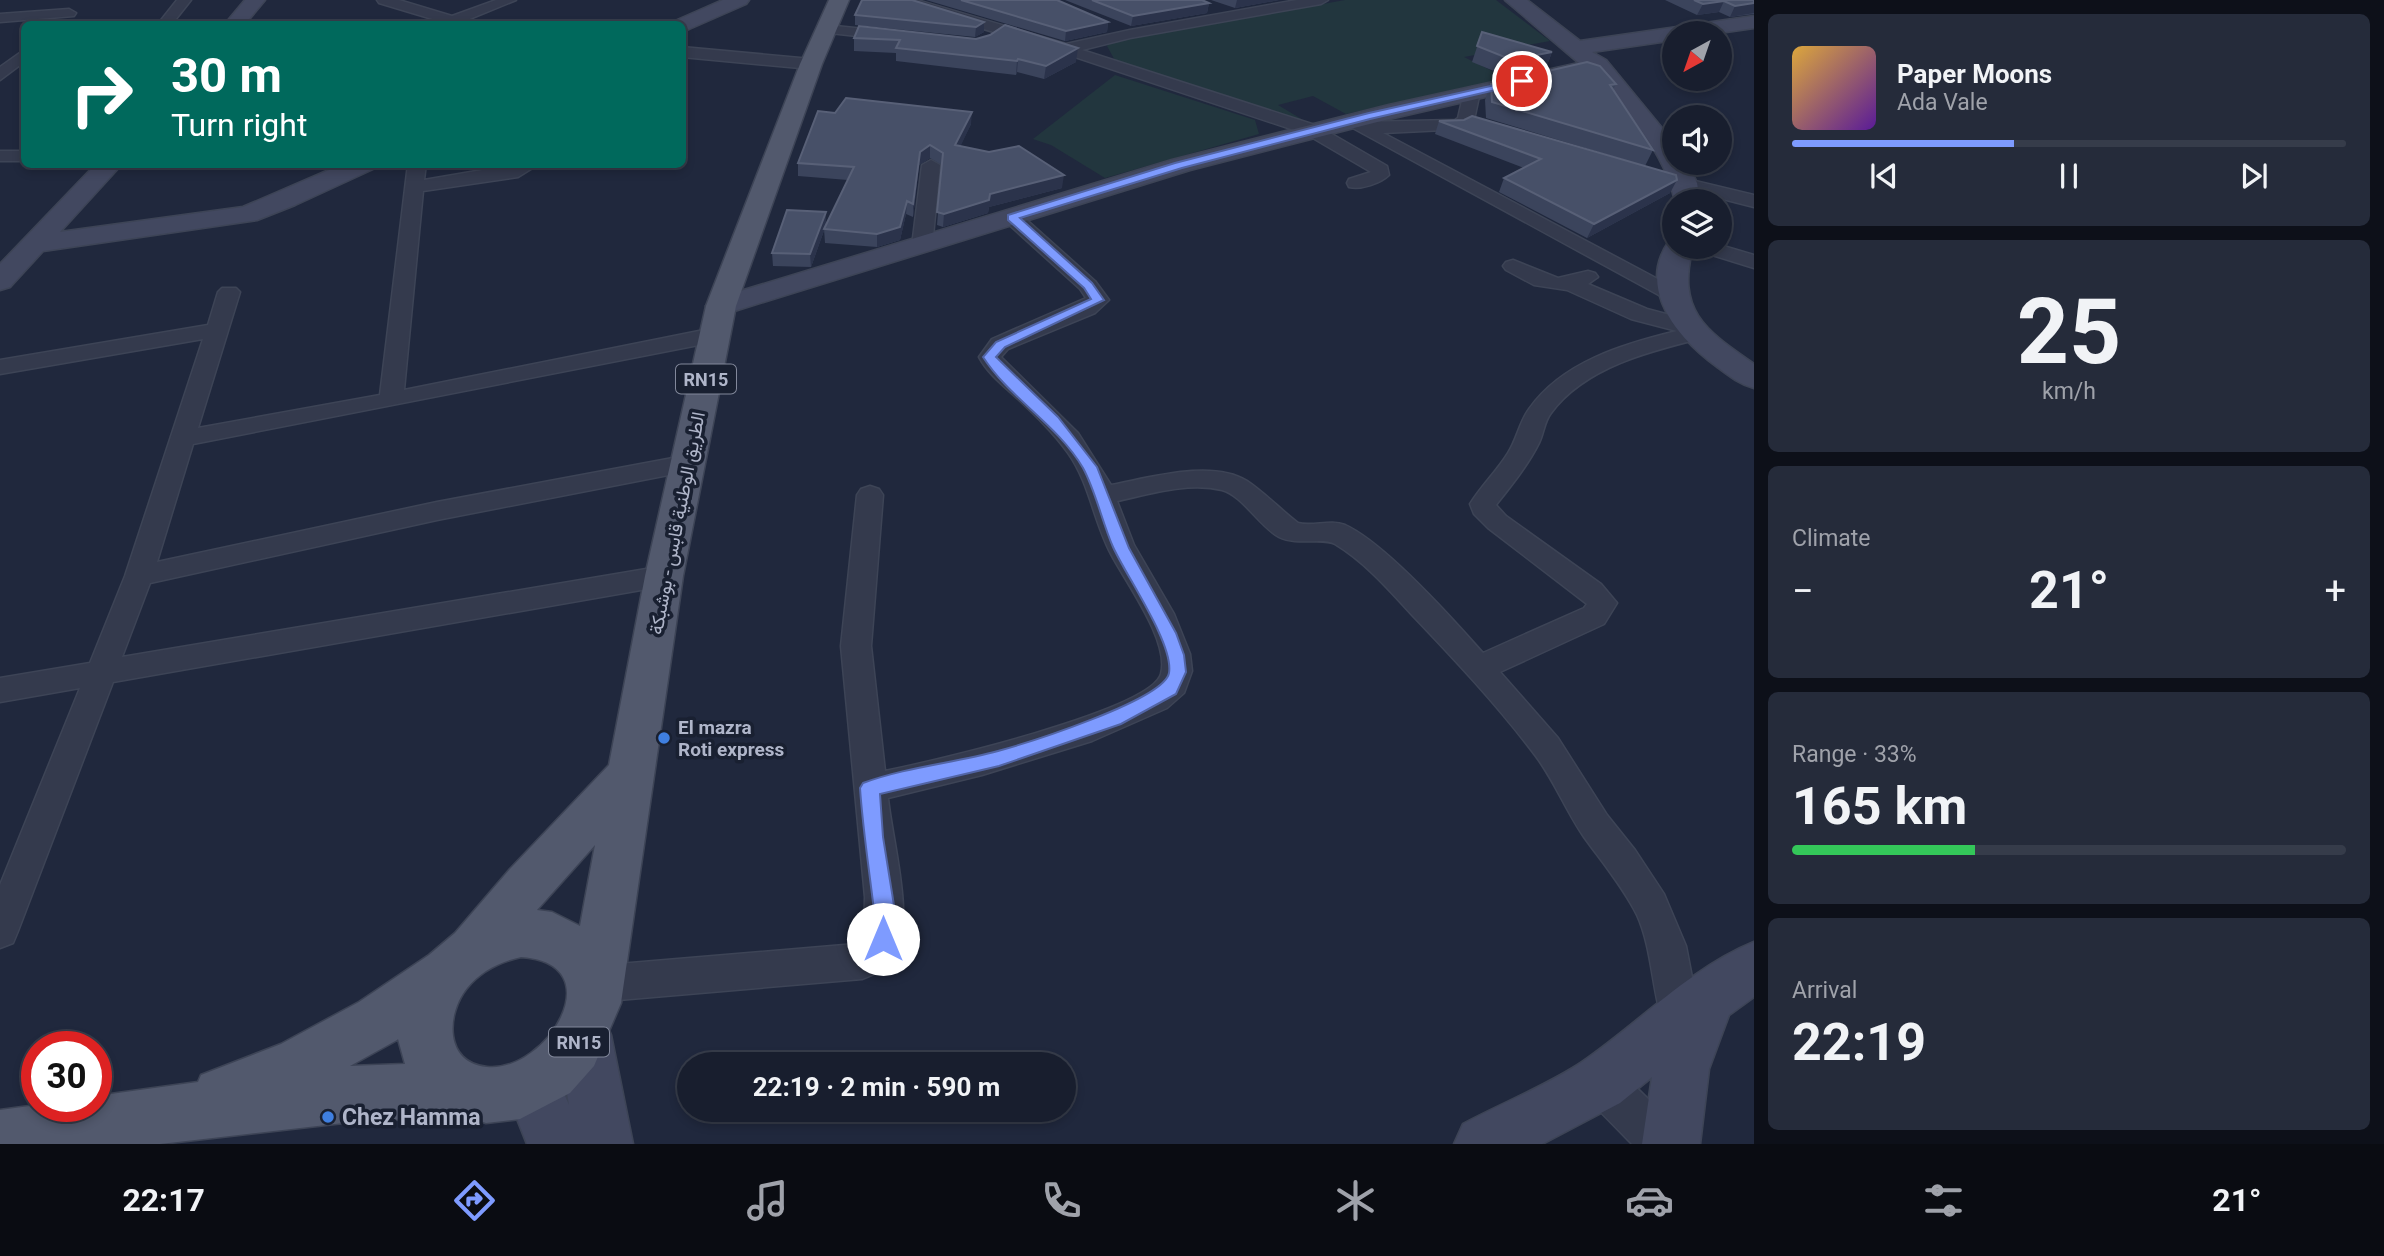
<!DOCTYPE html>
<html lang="en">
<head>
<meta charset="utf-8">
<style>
	:root { --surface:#181e2e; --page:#252b3a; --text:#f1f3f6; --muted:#9fa2aa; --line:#363c4a; --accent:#7e9bff }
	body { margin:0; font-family:Roboto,Vazirmatn,sans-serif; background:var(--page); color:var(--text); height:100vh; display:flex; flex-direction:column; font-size:26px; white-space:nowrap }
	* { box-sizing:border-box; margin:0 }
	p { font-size:23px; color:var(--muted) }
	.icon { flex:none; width:38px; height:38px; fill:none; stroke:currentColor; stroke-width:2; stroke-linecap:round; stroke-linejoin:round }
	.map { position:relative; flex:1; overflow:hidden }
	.drawer { display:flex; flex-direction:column; gap:14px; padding:14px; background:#0d1019; width:630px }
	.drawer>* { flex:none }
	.guide { position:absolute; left:21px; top:21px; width:665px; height:147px; border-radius:10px; box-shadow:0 4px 10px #0003,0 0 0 2px var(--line); background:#00695c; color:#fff; overflow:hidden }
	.needle { width:46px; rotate:220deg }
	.buttons { position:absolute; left:1662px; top:21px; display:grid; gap:14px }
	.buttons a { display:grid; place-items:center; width:70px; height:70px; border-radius:50%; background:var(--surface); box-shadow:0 4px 10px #0003,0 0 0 2px var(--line); font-size:35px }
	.speed { position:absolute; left:21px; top:1031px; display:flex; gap:14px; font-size:35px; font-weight:700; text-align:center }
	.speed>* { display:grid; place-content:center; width:91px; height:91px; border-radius:50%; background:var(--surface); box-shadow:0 4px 10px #0003,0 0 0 2px var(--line); line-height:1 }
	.speed .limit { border:10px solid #d22; background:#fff; color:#111 }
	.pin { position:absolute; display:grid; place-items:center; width:60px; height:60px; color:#fff; margin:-30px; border:4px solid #fff; border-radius:50%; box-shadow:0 2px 7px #0007 }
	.me { position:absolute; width:77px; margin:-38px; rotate:0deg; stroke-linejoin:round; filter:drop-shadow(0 0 5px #0008) }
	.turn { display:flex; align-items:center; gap:24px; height:147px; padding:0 35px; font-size:32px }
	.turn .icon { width:91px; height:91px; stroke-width:2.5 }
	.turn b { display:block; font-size:49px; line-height:60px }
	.big { font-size:52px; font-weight:700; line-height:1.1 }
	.drawer .tile { flex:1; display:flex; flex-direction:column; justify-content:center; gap:10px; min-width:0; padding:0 24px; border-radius:10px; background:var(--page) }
	.drawer .dial { align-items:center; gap:0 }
	.dial b { font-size:91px; line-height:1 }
	.song { display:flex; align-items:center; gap:21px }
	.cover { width:84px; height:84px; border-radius:10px; background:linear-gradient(135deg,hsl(40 70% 55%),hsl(270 70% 35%)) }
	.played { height:7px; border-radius:4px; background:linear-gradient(90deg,var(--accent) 40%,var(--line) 40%) }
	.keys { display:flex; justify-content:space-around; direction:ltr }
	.heat { display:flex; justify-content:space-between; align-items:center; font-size:38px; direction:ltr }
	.charge { height:10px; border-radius:5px; background:linear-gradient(90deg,#34c759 33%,var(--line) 0) }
	.trip { position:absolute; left:677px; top:1052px; width:399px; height:70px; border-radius:35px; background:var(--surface); box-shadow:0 4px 10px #0003,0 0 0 2px var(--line); font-weight:700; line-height:70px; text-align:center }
	.tab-bar { display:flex; height:112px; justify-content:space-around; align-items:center; background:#0a0c12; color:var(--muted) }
	.tab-bar .icon { width:49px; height:49px }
	.tab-bar .on { color:var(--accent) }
	.tab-bar b { font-size:32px; color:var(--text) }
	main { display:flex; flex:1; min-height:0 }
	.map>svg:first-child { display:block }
	.green { fill:#22363e }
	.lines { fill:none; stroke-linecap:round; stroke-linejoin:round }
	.street-casing { stroke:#3d4456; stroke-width:3 }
	.secondary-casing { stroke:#3d4456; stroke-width:3 }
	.primary-casing { stroke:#3d4456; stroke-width:3 }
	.street { fill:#343a4d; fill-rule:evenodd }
	.secondary { fill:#424860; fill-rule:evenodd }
	.primary { fill:#52596d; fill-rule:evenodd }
	.wall { fill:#3b445c }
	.shaded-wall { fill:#2b334b }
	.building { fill:#475068; stroke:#586077; stroke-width:2 }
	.route { fill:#7e9bff; stroke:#5265a6; stroke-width:2 }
	.shop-dot { fill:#3f7fe0; stroke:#192031; stroke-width:2.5 }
	.labels { text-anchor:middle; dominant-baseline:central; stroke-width:7; stroke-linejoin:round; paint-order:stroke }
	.shield { fill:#192031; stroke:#82889b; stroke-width:2 }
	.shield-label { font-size:18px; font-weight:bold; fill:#afb5c9 }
	.street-label { font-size:19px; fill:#afb5c9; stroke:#192031 }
	.poi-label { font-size:19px; font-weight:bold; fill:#afb5c9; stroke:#192031; text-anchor:start }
	.near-poi-label { font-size:23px; font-weight:bold; fill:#afb5c9; stroke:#192031; text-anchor:start }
</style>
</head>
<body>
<main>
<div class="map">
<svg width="1754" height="1144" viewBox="0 0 1754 1144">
	<rect width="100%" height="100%" fill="#20283d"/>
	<path class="green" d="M1345,0H1496L1550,41L1464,57L1506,78L1346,114L1313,96L1278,105L1308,123L1118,66L1107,46L1111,42Z
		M1115,75L1255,120L1259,134L1105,178L1051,145L1033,139Z"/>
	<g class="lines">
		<defs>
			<path id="street" d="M177,0H191L172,24H158Z
				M377,0H399L452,16L496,0H516L467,20L471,24H437L439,21L379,3Z
				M895,0H917L1066,44L1130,30L1297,0H1328L1321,4L1130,38L1082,50L1318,126L1387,166L1389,175C1381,183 1361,190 1349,187L1347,183L1349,179L1371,172L1306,134L1060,52L897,3Z
				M69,9L76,13L74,16L0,22V14Z
				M826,25L893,32L900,36L893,40L821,32L819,29L821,26Z
				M682,47L811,59L819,64L811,69L682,57Z
				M24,50V62L0,80V67Z
				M1472,87L1480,92L1474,120L1465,129L1383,133L1682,292L1686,296L1682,300H1668L1351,127L1360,122L1455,120L1458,118L1464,92Z
				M0,151H24V161H0Z
				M931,160L940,165L932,246L929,250H915L912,246L922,165Z
				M408,164H426L424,180L517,164H539L518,177L423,191L404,390L714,328L722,330L725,335L722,340L714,342L193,444L157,562L437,502L689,455L698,457L702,463L698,469L689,471L437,520L150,583L122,657L664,566L674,569L678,576L674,583L664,586L113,682L18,931L13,943L0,948V885L80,688L0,702V678L90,663L125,576L203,339L0,374V360L208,325L218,292L222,288H236L240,292L198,428L380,395Z
				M1662,173L1754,195V207L1656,182L1653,178L1656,174Z
				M1012,211L1019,213L1095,281L1109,300L1095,313L1008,349L1001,357L1078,433L1111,485C1149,478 1212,459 1247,481C1265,493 1281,510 1298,523C1313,527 1330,519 1345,525C1385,543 1453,619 1483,653L1584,608L1587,604L1488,528L1474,514L1470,504C1481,486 1497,471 1508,453C1517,439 1519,423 1529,409C1562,362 1623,344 1677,331L1631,319L1567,290L1534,285L1506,270L1503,266L1506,262L1513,260L1558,278L1588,271L1595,273L1598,277L1588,284L1647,309L1696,322L1706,333L1703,338C1650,351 1585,367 1551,413C1544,422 1544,433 1539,443C1528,465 1511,486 1496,505L1506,516L1601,584L1617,603L1604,624L1500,672L1558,738L1607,815L1635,850L1664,894L1686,946L1700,1019L1695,1033L1681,1038L1667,1033C1651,995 1654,953 1637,915C1623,887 1602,862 1584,837C1566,811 1554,780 1535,755C1498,706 1455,660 1413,616C1390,591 1365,562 1335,544C1324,537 1297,546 1279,537C1260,527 1242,495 1222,490C1188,482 1150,494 1117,501L1134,545L1174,614L1190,654L1192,671L1184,693L1167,708L1092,741L982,775L888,798C892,841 916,922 894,959C887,969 873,975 862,979L595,1002L582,997L576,984L582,971L595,966L856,944L864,938L865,897L841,646L857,495L861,489L870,486L879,489L883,495L871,646L885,771C926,763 1151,711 1161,674C1170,641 1126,583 1111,554C1093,520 1090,484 1068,453C1054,433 1036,416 1018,399C1004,386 988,374 979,357L992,339L1086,298L1080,289L1005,221L1002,217L1005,213Z
				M1720,245L1754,255V268L1699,251L1696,247Z
				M1600,1063C1626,1073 1671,1118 1682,1144H1632L1586,1097L1580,1083L1586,1069Z"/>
			<path id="secondary" d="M245,0H265L245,24H225Z
				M723,0H749L746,4L689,29L682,31V24H672L675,21Z
				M1505,0H1527L1580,41L1754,16V28L1719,33H1675V40L1592,52L1606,60L1675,144V163H1688L1697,183L1700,201L1675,202C1665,151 1626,109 1590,73L1389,119L1190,170L731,312L721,315L711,312L706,306L711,300L1172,160L1389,105L1579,63Z
				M96,164H122L60,232L243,207L343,164H376L373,169L295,205L257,220L43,251L10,287L0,290V264Z
				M1675,240V247H1693C1676,311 1705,330 1754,364V388C1739,384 1728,375 1716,366C1678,338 1636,289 1669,241Z
				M1754,942V997L1729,1015L1709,1069L1700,1144H1642L1652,1077L1620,1103L1542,1144H1454L1463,1124C1500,1104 1548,1085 1582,1062C1639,1023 1690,968 1754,942Z
				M584,1008L603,1016L611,1035L633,1144H527L504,1086L512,1066L532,1058L552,1066L569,1105L557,1035L565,1016Z"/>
			<path id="primary" d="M829,0H849L822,64L736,306L683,576L621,1003L594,1066L570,1093L520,1119L486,1123L469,1117L361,1121L160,1144H0V1110L37,1105L96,1106V1096L198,1082L201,1075L281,1044L359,1002L429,955L455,933L510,869L609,765L645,576L706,306L800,64ZM595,845L580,926L552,912L537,910ZM521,957C614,963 547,1073 487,1067C444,1063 446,1014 467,988C481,971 499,962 521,957ZM398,1039L405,1064L350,1066L397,1040Z"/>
		</defs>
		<use href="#street" class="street-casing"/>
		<use href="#secondary" class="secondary-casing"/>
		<use href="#primary" class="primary-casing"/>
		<use href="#street" class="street"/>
		<use href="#secondary" class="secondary"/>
		<use href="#primary" class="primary"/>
	</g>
	<path class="wall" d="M926,0H1057L1108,22L1107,32L1065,41Z
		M1065,0H1202L1209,3L1207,13L1131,26Z
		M1211,0H1279L1235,8Z
		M1665,0H1754V14L1730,17L1719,12L1697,15Z
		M855,15L984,22V32L975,37L855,25Z
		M859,26L1076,62L1044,79L1017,72L1016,75L896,61V53L854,51V38Z
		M1482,32L1552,52L1546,68L1506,76L1472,62Z
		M1491,84H1616L1613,90L1653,150L1645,166L1486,118L1485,100Z
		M835,113L971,124L960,146L1062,188L989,207L988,213L943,227L937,225L942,165L930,158L919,165L913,217L906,214L900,240L877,247L825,243L824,229L848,180L798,176V163Z
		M1439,121L1670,193L1587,238L1499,192L1504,178L1524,168L1435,134Z
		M826,212V225L811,267L773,266L772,253Z"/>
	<path class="shaded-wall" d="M1237,0H1279L1235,8Z
		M1724,1L1719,12L1697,15L1703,4Z
		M1209,3L1207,13L1131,26L1133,16Z
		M1754,3V13L1730,17L1735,6Z
		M984,22V32L975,37L976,27Z
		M1108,22L1107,32L1065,41L1066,31Z
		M1078,48L1076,62L1044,79L1046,66Z
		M1552,52L1546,68L1506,76L1512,60Z
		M1018,59L1017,72L1016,75L1017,61Z
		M972,112L971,124L955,158V145Z
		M930,145V158L919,165L913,217V204L920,152Z
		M1064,175L1062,188L989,207L988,213L943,227L944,214L990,194Z
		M1677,180L1670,193L1587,238L1594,224Z
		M907,201L906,214L900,240L877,247V234Z
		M826,212V225L811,267L810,254Z"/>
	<path class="building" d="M862,0H912L984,22L976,27L855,15Z
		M961,0H1057L1108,22L1066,31Z
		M1092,0H1202L1209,3L1133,16Z
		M1694,0H1754V3L1735,6L1724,1L1703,4Z
		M1005,25L1078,48L1046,66L1018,59L1017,61L896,48L900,40L854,38L859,26L976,39L990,35Z
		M1482,32L1552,52L1512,60L1477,46Z
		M1587,62L1600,66L1616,84L1610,85L1653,150L1492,102L1491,84Z
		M846,98L972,112L955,145L989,152L1019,146L1064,175L990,194L989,200L944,214L937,212L943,153L930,145L920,152L913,204L907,201L900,227L877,234L824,229L854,167L798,163L818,111L835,113Z
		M1472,116L1676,175L1677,180L1594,224L1504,178L1541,159L1439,121L1464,120Z
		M787,210L826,212L810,254L772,253Z"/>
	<path class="route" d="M1522,79H1526V83L1370,119L1182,168L1020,218L1092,283L1104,300L1005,347L996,357L1058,417L1097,467L1129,548L1176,633L1184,655L1186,672L1176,694L1121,724L999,766L880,794L883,837L897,924L890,946L883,949L876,946C871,936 876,929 875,919C870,875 863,832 860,788L863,783C906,767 954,763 998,751C1027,743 1164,700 1169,673C1174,644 1126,576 1113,547C1102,522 1096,492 1083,468C1057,424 1010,399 983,357L996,342L1091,299L1084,288L1008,220V215L1175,163L1369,113Z"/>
	<g class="shop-dot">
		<circle cx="664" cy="738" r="7"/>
		<circle cx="328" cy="1117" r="7"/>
	</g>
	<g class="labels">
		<g class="shield">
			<rect x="676" y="364.5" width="60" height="29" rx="5"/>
			<rect x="549" y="1027.5" width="60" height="29" rx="5"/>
		</g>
		<g class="shield-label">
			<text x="706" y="379">RN15</text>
			<text x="579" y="1042">RN15</text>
		</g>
		<g class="street-label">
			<text transform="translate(677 523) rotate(-79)">الطريق الوطنية قابس - بوشبكة</text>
		</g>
		<g class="poi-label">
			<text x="678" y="727">El mazra<tspan x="678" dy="22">Roti express</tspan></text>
		</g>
		<g class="near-poi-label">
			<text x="342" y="1117">Chez Hamma</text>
		</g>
	</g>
</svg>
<div class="buttons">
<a><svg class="needle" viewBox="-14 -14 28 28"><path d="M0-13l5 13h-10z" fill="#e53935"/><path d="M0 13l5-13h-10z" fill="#9fa2aa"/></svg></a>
<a><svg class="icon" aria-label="sound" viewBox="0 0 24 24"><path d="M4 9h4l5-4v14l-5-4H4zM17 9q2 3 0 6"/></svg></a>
<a><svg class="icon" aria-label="layers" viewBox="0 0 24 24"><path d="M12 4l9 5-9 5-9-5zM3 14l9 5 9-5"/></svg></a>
</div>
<div class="speed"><div class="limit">30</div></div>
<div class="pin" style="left:1522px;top:81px;background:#d93025"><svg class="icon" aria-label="arrive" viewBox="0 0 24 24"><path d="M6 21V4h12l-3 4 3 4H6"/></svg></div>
<svg class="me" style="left:883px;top:939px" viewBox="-20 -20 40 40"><circle r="19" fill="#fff"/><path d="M0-13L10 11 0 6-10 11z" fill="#7e9bff"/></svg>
<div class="trip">22:19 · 2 min · 590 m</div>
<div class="guide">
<div class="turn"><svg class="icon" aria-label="right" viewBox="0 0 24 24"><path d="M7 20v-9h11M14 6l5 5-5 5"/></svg><div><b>30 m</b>Turn right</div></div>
</div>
</div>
<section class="drawer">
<div class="tile">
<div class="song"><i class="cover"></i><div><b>Paper Moons</b><p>Ada Vale</p></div></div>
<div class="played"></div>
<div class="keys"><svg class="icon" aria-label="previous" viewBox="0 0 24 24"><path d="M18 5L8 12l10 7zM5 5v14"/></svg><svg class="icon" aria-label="pause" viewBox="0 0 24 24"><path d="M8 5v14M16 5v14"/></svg><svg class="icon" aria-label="next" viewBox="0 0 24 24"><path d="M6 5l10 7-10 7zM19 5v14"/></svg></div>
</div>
<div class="tile dial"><b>25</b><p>km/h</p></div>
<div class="tile"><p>Climate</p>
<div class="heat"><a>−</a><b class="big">21°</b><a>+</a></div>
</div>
<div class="tile"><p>Range · 33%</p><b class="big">165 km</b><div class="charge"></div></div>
<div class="tile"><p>Arrival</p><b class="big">22:19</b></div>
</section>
</main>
<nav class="tab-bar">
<b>22:17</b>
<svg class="icon on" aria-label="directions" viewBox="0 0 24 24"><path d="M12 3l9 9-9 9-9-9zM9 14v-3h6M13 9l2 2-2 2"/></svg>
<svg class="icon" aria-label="music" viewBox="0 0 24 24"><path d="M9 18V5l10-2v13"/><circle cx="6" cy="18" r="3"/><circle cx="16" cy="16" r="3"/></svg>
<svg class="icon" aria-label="phone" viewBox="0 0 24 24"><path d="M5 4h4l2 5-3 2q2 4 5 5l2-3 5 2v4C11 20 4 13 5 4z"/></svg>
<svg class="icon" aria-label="climate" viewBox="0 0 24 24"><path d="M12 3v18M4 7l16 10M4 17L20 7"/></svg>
<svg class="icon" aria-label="car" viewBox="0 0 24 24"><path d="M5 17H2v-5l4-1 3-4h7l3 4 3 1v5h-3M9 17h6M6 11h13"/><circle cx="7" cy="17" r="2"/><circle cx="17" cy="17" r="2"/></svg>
<svg class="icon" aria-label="filters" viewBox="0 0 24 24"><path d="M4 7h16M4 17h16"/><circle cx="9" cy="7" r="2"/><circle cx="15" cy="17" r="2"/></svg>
<b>21°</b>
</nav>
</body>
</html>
